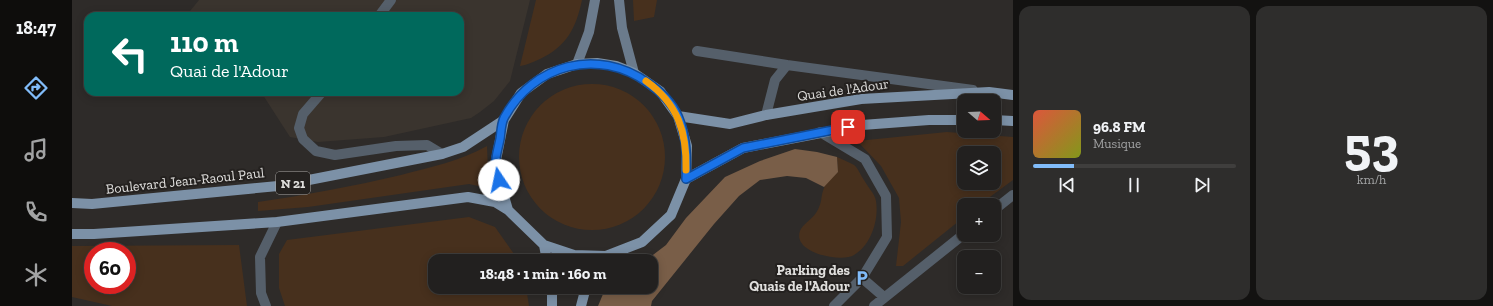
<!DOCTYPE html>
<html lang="fr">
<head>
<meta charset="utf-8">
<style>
	:root { --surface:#22201f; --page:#2e2d2c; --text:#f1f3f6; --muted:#a2a3a4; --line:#3f3e3d; --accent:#81bcfa }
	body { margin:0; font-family:"Zilla Slab",serif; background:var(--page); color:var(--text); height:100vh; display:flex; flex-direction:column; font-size:15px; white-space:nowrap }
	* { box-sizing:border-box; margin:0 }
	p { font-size:13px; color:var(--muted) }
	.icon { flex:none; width:22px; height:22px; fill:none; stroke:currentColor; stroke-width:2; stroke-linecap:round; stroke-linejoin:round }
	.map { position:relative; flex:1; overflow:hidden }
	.panel { display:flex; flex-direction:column; gap:6px; padding:6px; background:#131211; width:480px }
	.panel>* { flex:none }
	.guide { position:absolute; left:12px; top:12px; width:380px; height:84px; border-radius:12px; box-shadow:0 2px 10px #0003,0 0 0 1px var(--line); background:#00695c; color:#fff; overflow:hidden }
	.needle { width:26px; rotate:109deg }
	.buttons { position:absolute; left:885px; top:94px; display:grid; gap:8px }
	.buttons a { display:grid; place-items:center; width:44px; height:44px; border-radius:8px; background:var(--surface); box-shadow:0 2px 10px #0003,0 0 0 1px var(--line); font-size:20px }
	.speed { position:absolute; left:12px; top:242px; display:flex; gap:8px; font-size:20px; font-weight:700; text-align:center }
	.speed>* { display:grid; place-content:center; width:52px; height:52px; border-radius:50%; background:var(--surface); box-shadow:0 2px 10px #0003,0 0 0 1px var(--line); line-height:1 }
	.speed .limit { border:6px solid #d22; background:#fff; color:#111 }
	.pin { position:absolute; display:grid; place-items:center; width:34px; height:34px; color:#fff; margin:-17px; border-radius:8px; box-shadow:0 2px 6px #0006 }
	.me { position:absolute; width:44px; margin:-22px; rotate:349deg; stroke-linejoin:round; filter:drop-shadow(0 0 3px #0008) }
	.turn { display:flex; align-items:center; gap:14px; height:84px; padding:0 20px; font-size:18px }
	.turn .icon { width:52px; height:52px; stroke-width:2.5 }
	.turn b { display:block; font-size:28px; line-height:34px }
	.panel .tile { flex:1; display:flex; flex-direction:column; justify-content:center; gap:6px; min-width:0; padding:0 14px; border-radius:12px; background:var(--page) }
	.panel .dial { align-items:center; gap:0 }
	.dial b { font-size:52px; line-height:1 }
	.song { display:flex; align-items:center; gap:12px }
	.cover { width:48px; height:48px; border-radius:6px; background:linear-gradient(135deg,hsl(10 70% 55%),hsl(70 70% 35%)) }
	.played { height:4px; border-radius:2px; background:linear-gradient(90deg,var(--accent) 20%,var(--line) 20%) }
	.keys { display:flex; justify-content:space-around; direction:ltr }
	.panel .tiles { flex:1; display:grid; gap:6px; grid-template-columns:repeat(2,1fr) }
	.trip { position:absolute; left:356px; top:254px; width:230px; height:40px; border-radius:12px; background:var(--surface); box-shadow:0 2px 10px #0003,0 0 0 1px var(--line); font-weight:800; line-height:40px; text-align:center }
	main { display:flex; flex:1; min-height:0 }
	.menu { display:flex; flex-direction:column; width:72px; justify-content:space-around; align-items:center; background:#0e0d0c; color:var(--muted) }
	.menu .icon { width:28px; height:28px }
	.menu .active { color:var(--accent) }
	.menu b { font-size:18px; color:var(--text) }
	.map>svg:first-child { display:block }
	.built { fill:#3a342e }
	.green { fill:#47301d; fill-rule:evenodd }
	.forest { fill:#795e48 }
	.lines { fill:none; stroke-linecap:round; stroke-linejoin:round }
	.lane { stroke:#555f6a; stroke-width:10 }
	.secondary { stroke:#6b7b8c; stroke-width:10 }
	.primary { stroke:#7c91a7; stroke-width:10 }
	.route-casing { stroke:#114b97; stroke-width:10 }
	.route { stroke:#1a73e8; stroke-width:7 }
	.slow { stroke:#f59e0b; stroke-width:7 }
	.labels { text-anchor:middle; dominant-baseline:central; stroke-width:4; stroke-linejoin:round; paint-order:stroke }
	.shield { fill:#24211f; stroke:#a8a6a4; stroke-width:1 }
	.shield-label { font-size:13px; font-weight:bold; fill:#e0dfdd }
	.street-label { font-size:14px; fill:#e0dfdd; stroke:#24211f }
	.poi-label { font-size:14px; font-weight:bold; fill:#e0dfdd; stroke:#24211f; text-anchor:end }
</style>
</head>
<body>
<main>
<nav class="menu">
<b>18:47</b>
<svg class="icon active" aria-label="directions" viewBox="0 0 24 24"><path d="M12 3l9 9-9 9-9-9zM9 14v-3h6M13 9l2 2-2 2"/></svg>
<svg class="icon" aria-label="music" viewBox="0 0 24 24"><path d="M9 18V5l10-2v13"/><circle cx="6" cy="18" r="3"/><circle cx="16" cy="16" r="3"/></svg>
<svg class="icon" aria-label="phone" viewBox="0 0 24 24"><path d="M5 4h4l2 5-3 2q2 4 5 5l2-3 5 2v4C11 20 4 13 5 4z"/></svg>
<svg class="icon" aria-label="climate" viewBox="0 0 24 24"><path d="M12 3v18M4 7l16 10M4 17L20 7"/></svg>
</nav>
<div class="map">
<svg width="941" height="306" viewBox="0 0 941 306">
	<rect width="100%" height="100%" fill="#2e2b29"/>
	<path class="built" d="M127,0H458L438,81L422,101L408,112L399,118L312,137L246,142L218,137L189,92H388V16H114Z"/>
	<path class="green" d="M464,0H510C504,28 495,46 468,59C461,62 455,65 448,66Z
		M561,0H585L582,17L562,21Z
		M447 157a73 73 0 1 1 146 0a73 73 0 1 1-146 0Z
		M875,132L941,137V180L907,205H892V217L831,266H824L829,222L827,198L809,166L785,141ZM892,153H922V183H892Z
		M415,146L416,171L420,189L397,184L236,207L186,211V202C234,195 282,186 329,175C359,167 388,161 415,146Z
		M765,157C771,160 777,162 782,165C786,168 789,176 792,180C795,186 803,194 804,201C807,220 799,245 782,255C770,263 720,253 728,231C730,225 740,219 744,213C751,202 748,198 752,188C753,182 762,176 766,172Z
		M397,217L423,227L447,261H363V287H454L457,306H213L207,288V254L215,240Z
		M167,245L175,306H40L0,297V246ZM21,251H55V285H21Z"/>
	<path class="forest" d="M723,149L745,152L765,157L766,172L752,187L734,178L715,176L688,180L667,196L642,224L580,301L579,306H526L534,287H579V261H573L594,245L614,218L653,177L688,161Z"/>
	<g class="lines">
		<path class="lane" d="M307,16L319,0
			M625,51L715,65
			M250,92L231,114L227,128L231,139L244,151L263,155L324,146L355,145L370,154
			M694,115L703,80L715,65L901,90
			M748,132L793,159L814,196L815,237L790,278L762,306
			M922,210L941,195
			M790,278L812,297
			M194,306L189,293L188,257L205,222
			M802,306L892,234"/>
		<path class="secondary" d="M547,0L550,28L562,73
			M505,64L517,32L523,0"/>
		<path class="primary" d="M606,116L658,124L694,115L789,99L917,92L941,95
			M922,120L941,121
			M614,179L671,148L790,125L857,120H892
			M0,203L20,204L206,186L370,154L391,147L432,120L449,93L475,74L505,64L525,63L544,66L562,73L588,91L606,116L615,146L614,179L599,215L570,242L534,256L502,255L472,245L436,210L423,165L432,120
			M0,234H22L205,222L396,197L423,202L436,210
			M472,245L475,261
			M480,306V287
			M509,306L514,287"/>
	</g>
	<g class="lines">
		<defs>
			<path id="route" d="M427,180C421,162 424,158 428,139C429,133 429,124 432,118C461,64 526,47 576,83C588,91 600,103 606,116C615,137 615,157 614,179L671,148L776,127"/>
		</defs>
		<use href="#route" class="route-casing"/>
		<use href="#route" class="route"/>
		<path class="slow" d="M574,81C606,104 615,132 614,170"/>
	</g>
	<defs>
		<symbol id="parking-bare" viewBox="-9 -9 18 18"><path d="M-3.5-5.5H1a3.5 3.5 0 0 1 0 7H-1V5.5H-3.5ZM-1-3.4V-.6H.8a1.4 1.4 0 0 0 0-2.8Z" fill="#81bcfa" stroke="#24211f" stroke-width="2.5" paint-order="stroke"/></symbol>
	</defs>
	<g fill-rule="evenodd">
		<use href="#parking-bare" x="779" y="267" width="22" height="22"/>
	</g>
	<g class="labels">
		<rect class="shield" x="204" y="172" width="34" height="22" rx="3"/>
		<g class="shield-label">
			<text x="221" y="183">N 21</text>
		</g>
		<g class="street-label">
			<text transform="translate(771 90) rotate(-8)">Quai de l'Adour</text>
			<text transform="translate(113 181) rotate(-6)">Boulevard Jean-Raoul Paul</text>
		</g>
		<g class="poi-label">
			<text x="778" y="270">Parking des<tspan x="778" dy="16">Quais de l'Adour</tspan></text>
		</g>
	</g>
</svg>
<div class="buttons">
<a><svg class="needle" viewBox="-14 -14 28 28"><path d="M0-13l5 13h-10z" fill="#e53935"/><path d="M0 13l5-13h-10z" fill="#a2a3a4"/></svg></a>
<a><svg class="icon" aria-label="layers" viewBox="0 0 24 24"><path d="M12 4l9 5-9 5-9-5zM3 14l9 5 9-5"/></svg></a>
<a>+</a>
<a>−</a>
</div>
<div class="speed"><div class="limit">60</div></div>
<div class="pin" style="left:776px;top:127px;background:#d93025"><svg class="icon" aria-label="arrive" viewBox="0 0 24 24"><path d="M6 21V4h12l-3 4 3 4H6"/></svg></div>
<svg class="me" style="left:427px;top:180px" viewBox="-20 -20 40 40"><circle r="19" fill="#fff"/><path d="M0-13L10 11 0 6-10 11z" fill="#1a73e8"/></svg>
<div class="trip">18:48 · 1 min · 160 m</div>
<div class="guide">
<div class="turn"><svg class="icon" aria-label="left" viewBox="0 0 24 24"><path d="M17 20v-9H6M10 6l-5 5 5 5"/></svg><div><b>110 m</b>Quai de l'Adour</div></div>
</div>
</div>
<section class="panel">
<div class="tiles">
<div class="tile">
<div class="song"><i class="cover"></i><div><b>96.8 FM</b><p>Musique</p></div></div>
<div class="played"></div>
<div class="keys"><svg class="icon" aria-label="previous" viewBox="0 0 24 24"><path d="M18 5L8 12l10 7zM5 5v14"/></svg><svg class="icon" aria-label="pause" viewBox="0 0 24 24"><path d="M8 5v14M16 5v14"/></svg><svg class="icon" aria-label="next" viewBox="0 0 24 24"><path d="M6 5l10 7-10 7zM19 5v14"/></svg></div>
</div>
<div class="tile dial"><b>53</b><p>km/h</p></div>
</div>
</section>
</main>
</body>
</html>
